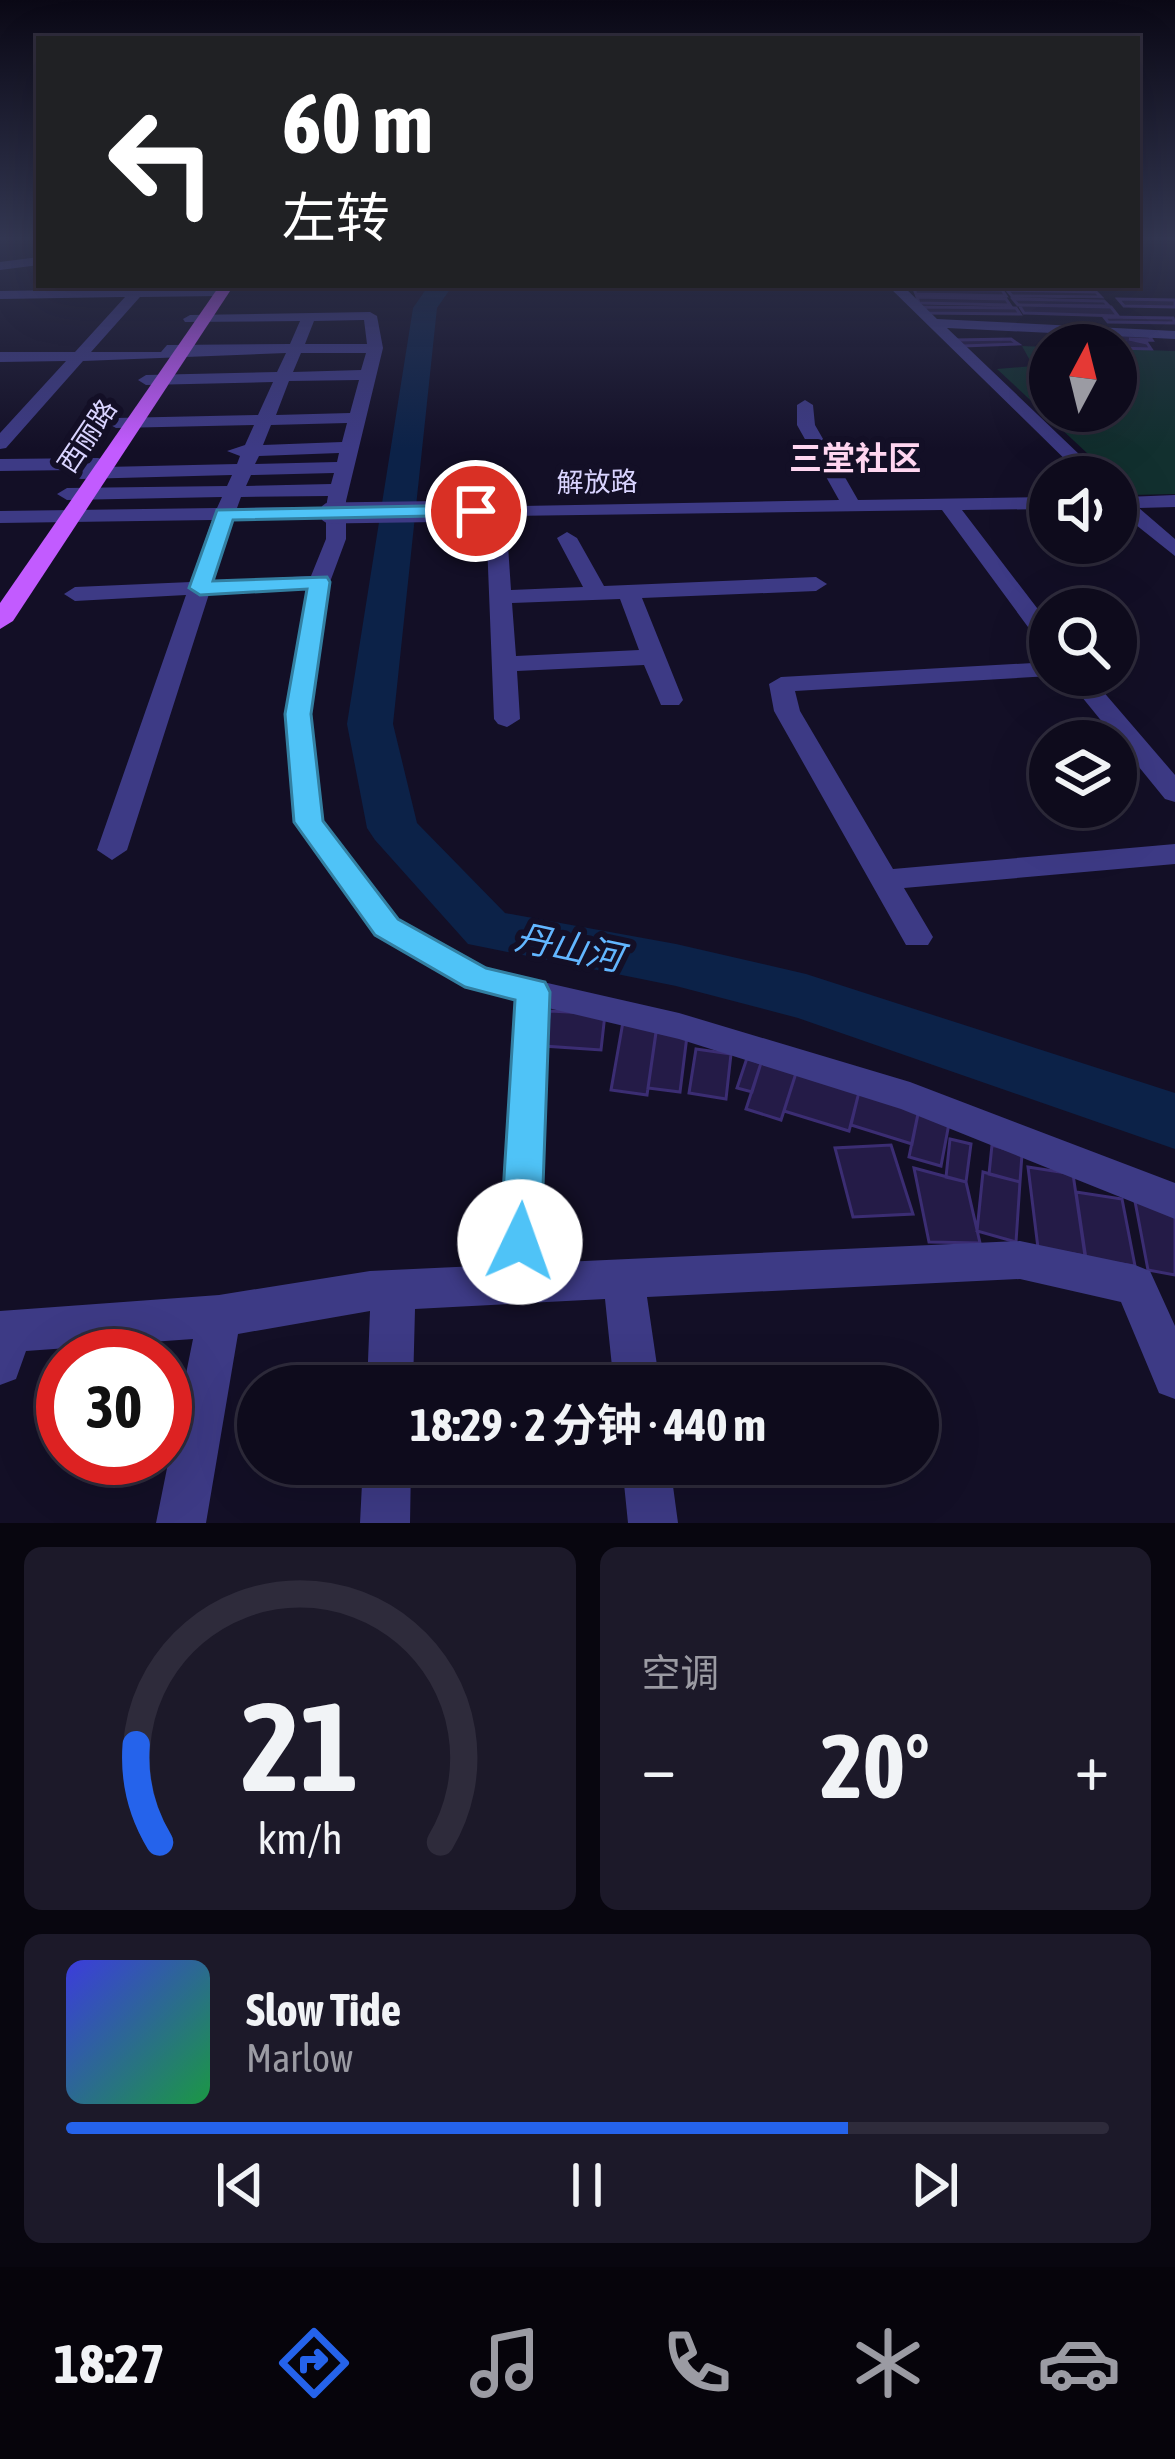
<!DOCTYPE html>
<html lang="zh">
<head>
<meta charset="utf-8">
<style>
	:root { --surface:#0e0b1c; --page:#1c1929; --text:#f1f3f6; --muted:#9b9ba3; --line:#2e2b3b; --accent:#2563eb }
	body { margin:0; font-family:"Asap Condensed","Noto Sans SC",sans-serif; background:var(--page); color:var(--text); height:100vh; display:flex; flex-direction:column; font-size:45px; white-space:nowrap }
	* { box-sizing:border-box; margin:0 }
	p { font-size:39px; color:var(--muted) }
	.icon { flex:none; width:66px; height:66px; fill:none; stroke:currentColor; stroke-width:2; stroke-linecap:round; stroke-linejoin:round }
	.map { position:relative; height:1523px; overflow:hidden }
	.side { display:flex; flex-direction:column; gap:24px; padding:24px; background:#08060f; flex:1 }
	.side>* { flex:none }
	.banner { position:absolute; left:36px; top:36px; width:1104px; height:252px; border-radius:0px; box-shadow:0 12px 48px #0002,0 0 0 3px var(--line); background:#202124; color:#fff; overflow:hidden }
	.needle { width:78px; rotate:7deg }
	.controls { position:absolute; left:1029px; top:324px; display:grid; gap:24px }
	.controls a { display:grid; place-items:center; width:108px; height:108px; border-radius:50%; background:var(--surface); box-shadow:0 12px 48px #0002,0 0 0 3px var(--line); font-size:60px }
	.speed { position:absolute; left:36px; top:1329px; display:flex; gap:24px; font-size:60px; font-weight:700; text-align:center }
	.speed>* { display:grid; place-content:center; width:156px; height:156px; border-radius:50%; background:var(--surface); box-shadow:0 12px 48px #0002,0 0 0 3px var(--line); line-height:1 }
	.speed .limit { border:18px solid #d22; background:#fff; color:#111 }
	.pin { position:absolute; display:grid; place-items:center; width:102px; height:102px; color:#fff; margin:-51px; border:6px solid #fff; border-radius:50%; box-shadow:0 3px 12px #0007 }
	.me { position:absolute; width:132px; margin:-66px; rotate:3deg; stroke-linejoin:round; filter:drop-shadow(0 0 9px #0008) }
	.turn { display:flex; align-items:center; gap:42px; height:252px; padding:0 48px; font-size:54px }
	.turn .icon { width:156px; height:156px; stroke-width:2.5 }
	.turn b { display:block; font-size:84px; line-height:102px }
	.big { font-size:90px; font-weight:700; line-height:1.1 }
	.side .tile { flex:1; display:flex; flex-direction:column; justify-content:center; gap:18px; min-width:0; padding:0 42px; border-radius:18px; background:var(--page) }
	.side .dial { align-items:center; gap:0 }
	.dial svg { height:312px; overflow:visible; fill:none; stroke:var(--line); stroke-width:7; stroke-linecap:round; text-anchor:middle }
	.dial text { fill:var(--text); stroke:none }
	.song { display:flex; align-items:center; gap:36px }
	.cover { width:144px; height:144px; border-radius:18px; background:linear-gradient(135deg,hsl(240 70% 55%),hsl(140 70% 35%)) }
	.played { height:12px; border-radius:6px; background:linear-gradient(90deg,var(--accent) 75%,var(--line) 75%) }
	.keys { display:flex; justify-content:space-around; direction:ltr }
	.heat { display:flex; justify-content:space-between; align-items:center; font-size:66px; direction:ltr }
	.side .tiles { flex:1; display:grid; gap:24px; grid-template-columns:1fr 1fr }
	.tile:last-child { grid-column:span 2 }
	.trip { position:absolute; left:237px; top:1365px; width:702px; height:120px; border-radius:60px; background:var(--surface); box-shadow:0 12px 48px #0002,0 0 0 3px var(--line); font-weight:700; line-height:120px; text-align:center }
	.menu { display:flex; height:192px; justify-content:space-around; align-items:center; background:#06040b; color:var(--muted) }
	.menu .icon { width:84px; height:84px }
	.menu .on { color:var(--accent) }
	.menu b { font-size:54px; color:var(--text) }
	.map>svg:first-child { display:block }
	.green { fill:#12302f }
	.lines { fill:none; stroke-linecap:round; stroke-linejoin:round }
	.river { fill:#0c2248; fill-rule:evenodd }
	.building { fill:#241b47; stroke:#3b2d73; stroke-width:3 }
	.minor { fill:#3d3a85; fill-rule:evenodd }
	.major { fill:#c25bff; fill-rule:evenodd }
	.minor-bridge { stroke:#3d3a85; stroke-width:21 }
	.route { fill:#4fc3f7; stroke:#337fa1; stroke-width:3 }
	.labels { text-anchor:middle; dominant-baseline:central; stroke-width:12; stroke-linejoin:round; paint-order:stroke }
	.far-street-label { font-size:27px; fill:#d9d4ff; stroke:#130f26 }
	.far-quarter-label { font-size:33px; font-weight:bold; fill:#ffd6f0; stroke:#130f26 }
	.water-label { font-size:36px; font-style:italic; fill:#62b6ff; stroke:#130f26 }
</style>
</head>
<body>
<div class="map">
<svg width="1175" height="1523" viewBox="0 0 1175 1523">
	<rect width="100%" height="100%" fill="#130f26"/>
	<path class="green" d="M1022,346L1050,347V411H1116V349L1175,351V494L1132,495L997,369L1033,366Z"/>
	<g class="lines">
		<path class="river" d="M429,285H453L437,308L393,724L417,823L505,913L676,944L806,974L1175,1093V1149L798,1018L676,986L468,944L375,840L367,828L347,724L413,308Z"/>
	</g>
	<path class="building" d="M914,289L1002,290L1006,296L916,294Z
		M1007,290L1096,292L1101,297L1012,296Z
		M917,297L1006,299L1010,305L919,303Z
		M1013,299L1104,301L1109,306L1018,305Z
		M1118,299L1175,300V307L1124,306Z
		M1019,305L1111,307L1118,316L1024,313Z
		M924,307L1016,308L1020,314L927,313Z
		M1104,317L1173,318L1175,323L1108,322Z
		M1107,332L1148,334L1152,340L1129,339L1147,343L1151,349L1116,348L1112,341L1126,342Z
		M1011,339L1018,344L963,346L957,340Z
		M550,1011L605,1014L601,1050L544,1046Z
		M623,1022L657,1026L647,1095L611,1090Z
		M656,1032L687,1036L680,1092L648,1088Z
		M696,1049L731,1054L726,1099L689,1093Z
		M747,1058L761,1063L752,1092L737,1088Z
		M761,1063L796,1073L781,1120L746,1109Z
		M796,1073L859,1092L849,1131L784,1111Z
		M859,1092L919,1109L912,1144L851,1125Z
		M919,1109L950,1118L941,1166L909,1157Z
		M950,1139L971,1144L966,1182L946,1177Z
		M891,1145L913,1214L853,1217L835,1148Z
		M992,1145L1022,1154L1020,1182L989,1174Z
		M1028,1167L1073,1174L1085,1256L1038,1248Z
		M914,1168L966,1182L980,1243L929,1242Z
		M983,1172L1020,1182L1016,1242L977,1231Z
		M1076,1192L1122,1199L1135,1266L1086,1259Z
		M1134,1196L1175,1202V1275L1148,1270Z"/>
	<g class="lines">
		<path class="minor" d="M1152,236H1175V241Z
			M39,257V265L0,270V262Z
			M136,285L147,289L222,288L229,292L222,296L140,297L91,352H161L167,345L290,344L300,321L185,322L183,319L190,315L370,312L377,316L383,348L346,501V539L330,582L311,714L323,821L397,919L486,969L679,1013L910,1082L1175,1183V1219L901,1109L679,1039L548,1008L541,1263L1020,1241L1135,1265L1150,1271L1175,1326V1399L1159,1393L1121,1302L1020,1279L647,1297L660,1386H614L605,1299L415,1309L413,1386H367L370,1311L238,1334L206,1523H156L193,1339L26,1351L16,1379L0,1385V1311L219,1295L370,1271L499,1265L515,1000L465,988L375,935L295,822L285,714L307,589L209,594L127,850L112,860L97,850L186,595L75,601L64,594L75,587L191,582L212,520L0,523V511L217,508L222,497L67,500L57,494L67,488L227,486L232,475L81,479L74,477V470L0,471V459L98,458L104,460L105,467L237,464L240,456L227,451L245,445L254,425L116,428L107,423L116,418L258,415L273,382L146,385L138,380L146,375L277,372L286,353L83,361L6,448L0,449V433L66,361L0,362V352H75L125,297L0,299V291L133,289ZM364,320L367,344H305L314,321ZM301,353H366L361,370L293,372ZM359,380L350,413L276,415L289,381ZM347,423L342,442L263,445L271,425ZM339,453L337,462L255,464L259,456ZM334,473L331,484L246,486L251,475ZM328,496L326,507L237,508L241,497ZM326,519V539L311,576L213,581L232,520Z
			M887,285H902L937,319L1175,331V339L947,328L1103,477H1083Z
			M805,400L813,405L815,425L858,500L1050,497V509L962,510L1050,625V648L1042,646L942,510L506,516L511,590L583,587L557,538L567,532L577,538L604,586L816,577L827,584L816,591L642,598L683,700L679,705H661L644,665L517,671L520,719L507,727L498,724L494,719L486,517L469,515V507L839,500L797,425V405ZM620,599L639,650L516,656L512,603Z
			M1116,492L1126,497L1175,495V507L1139,508L1175,539V556L1116,509Z
			M1050,662V675H1055L1050,676L795,691L800,711L893,869L1175,844V864L904,888L933,937L928,945H906L774,711L769,684L781,677Z
			M1064,675H1089L1175,775V802L1165,799Z
			M363,1464H411L410,1523H360Z
			M622,1464H670L678,1523H628Z"/>
		<path class="major" d="M220,285H234L13,621L0,629V603Z"/>
		<path class="minor-bridge" d="M330,513L476,511"/>
	</g>
	<linearGradient id="sky" x2="0" y2="1"><stop stop-color="#0a0815"/><stop offset="0.53" stop-color="#333752"/><stop offset="1" stop-color="#333752" stop-opacity="0"/></linearGradient>
	<rect width="1175" height="449" fill="url(#sky)"/>
	<path class="route" d="M476,505L486,511L483,515L233,520L213,581L327,577L330,582L311,714L323,821L398,919L486,968L545,982L550,992L541,1242L535,1255L520,1261L506,1255L500,1242L515,1000L465,987L375,935L294,822L285,714L307,589L200,595L189,588L217,510Z"/>
	<g class="labels">
		<g class="far-street-label">
			<text transform="translate(87 436) rotate(-56)">西丽路</text>
			<text transform="translate(597 482) rotate(-1)">解放路</text>
		</g>
		<g class="far-quarter-label">
			<text x="855" y="458">三堂社区</text>
		</g>
		<g class="water-label">
			<text transform="translate(569 947) rotate(12)">丹山河</text>
		</g>
	</g>
</svg>
<div class="controls">
<a><svg class="needle" viewBox="-14 -14 28 28"><path d="M0-13l5 13h-10z" fill="#e53935"/><path d="M0 13l5-13h-10z" fill="#9b9ba3"/></svg></a>
<a><svg class="icon" aria-label="sound" viewBox="0 0 24 24"><path d="M4 9h4l5-4v14l-5-4H4zM17 9q2 3 0 6"/></svg></a>
<a><svg class="icon" aria-label="search" viewBox="0 0 24 24"><circle cx="10" cy="10" r="6"/><path d="M15 15l6 6"/></svg></a>
<a><svg class="icon" aria-label="layers" viewBox="0 0 24 24"><path d="M12 4l9 5-9 5-9-5zM3 14l9 5 9-5"/></svg></a>
</div>
<div class="speed"><div class="limit">30</div></div>
<div class="pin" style="left:476px;top:511px;background:#d93025"><svg class="icon" aria-label="arrive" viewBox="0 0 24 24"><path d="M6 21V4h12l-3 4 3 4H6"/></svg></div>
<svg class="me" style="left:520px;top:1242px" viewBox="-20 -20 40 40"><circle r="19" fill="#fff"/><path d="M0-13L10 11 0 6-10 11z" fill="#4fc3f7"/></svg>
<div class="trip">18:29 · 2 分钟 · 440 m</div>
<div class="banner">
<div class="turn"><svg class="icon" aria-label="left" viewBox="0 0 24 24"><path d="M17 20v-9H6M10 6l-5 5 5 5"/></svg><div><b>60 m</b>左转</div></div>
</div>
</div>
<section class="side">
<div class="tiles">
<div class="tile dial"><svg viewBox="0 0 100 80">
<path d="M14 69A42 42 0 1 1 86 69"/>
<path d="M14 69A42 42 0 0 1 8 44" stroke="#2563eb"/>
<text x="50" y="56" font-size="32" font-weight="700">21</text>
<text x="50" y="72" font-size="11">km/h</text>
</svg></div>
<div class="tile"><p>空调</p>
<div class="heat"><a>−</a><b class="big">20°</b><a>+</a></div>
</div>
<div class="tile">
<div class="song"><i class="cover"></i><div><b>Slow Tide</b><p>Marlow</p></div></div>
<div class="played"></div>
<div class="keys"><svg class="icon" aria-label="previous" viewBox="0 0 24 24"><path d="M18 5L8 12l10 7zM5 5v14"/></svg><svg class="icon" aria-label="pause" viewBox="0 0 24 24"><path d="M8 5v14M16 5v14"/></svg><svg class="icon" aria-label="next" viewBox="0 0 24 24"><path d="M6 5l10 7-10 7zM19 5v14"/></svg></div>
</div>
</div>
</section>
<nav class="menu">
<b>18:27</b>
<svg class="icon on" aria-label="directions" viewBox="0 0 24 24"><path d="M12 3l9 9-9 9-9-9zM9 14v-3h6M13 9l2 2-2 2"/></svg>
<svg class="icon" aria-label="music" viewBox="0 0 24 24"><path d="M9 18V5l10-2v13"/><circle cx="6" cy="18" r="3"/><circle cx="16" cy="16" r="3"/></svg>
<svg class="icon" aria-label="phone" viewBox="0 0 24 24"><path d="M5 4h4l2 5-3 2q2 4 5 5l2-3 5 2v4C11 20 4 13 5 4z"/></svg>
<svg class="icon" aria-label="climate" viewBox="0 0 24 24"><path d="M12 3v18M4 7l16 10M4 17L20 7"/></svg>
<svg class="icon" aria-label="car" viewBox="0 0 24 24"><path d="M5 17H2v-5l4-1 3-4h7l3 4 3 1v5h-3M9 17h6M6 11h13"/><circle cx="7" cy="17" r="2"/><circle cx="17" cy="17" r="2"/></svg>
</nav>
</body>
</html>
